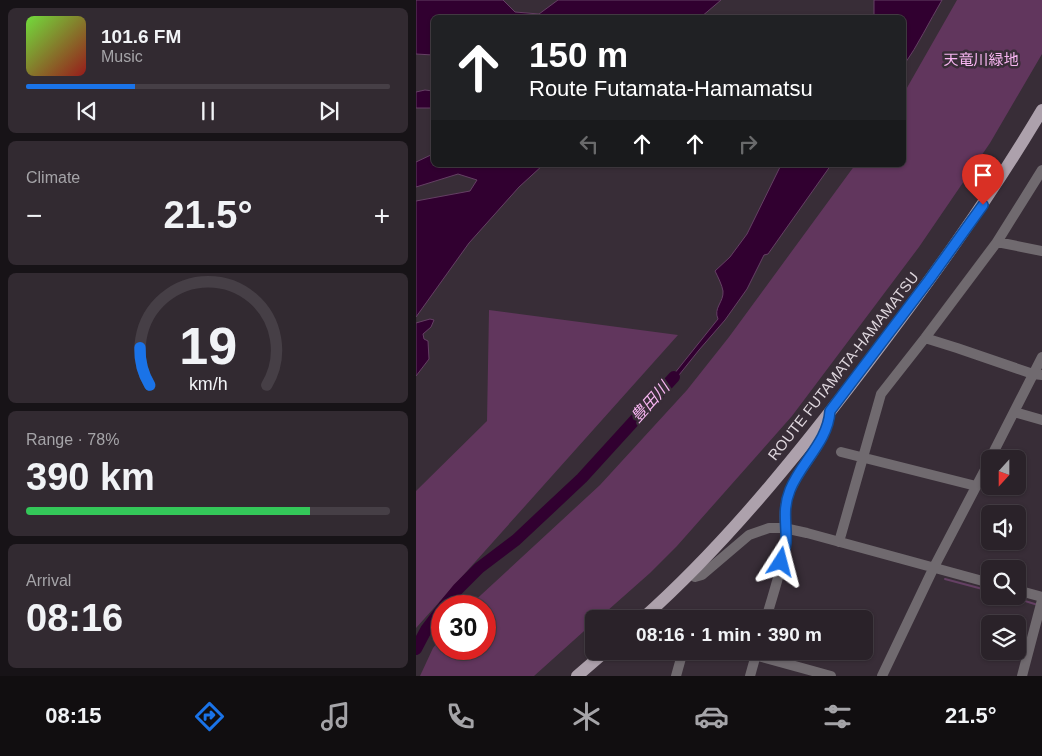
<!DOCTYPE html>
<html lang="en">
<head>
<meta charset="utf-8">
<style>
	:root { --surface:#2a2229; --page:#322a31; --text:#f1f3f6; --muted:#a5a4a8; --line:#463f46; --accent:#1a73e8 }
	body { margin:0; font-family:Arial,"Noto Sans JP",sans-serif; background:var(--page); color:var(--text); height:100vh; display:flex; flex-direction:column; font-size:19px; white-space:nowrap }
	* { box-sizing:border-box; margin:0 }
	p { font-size:16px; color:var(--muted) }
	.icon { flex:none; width:28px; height:28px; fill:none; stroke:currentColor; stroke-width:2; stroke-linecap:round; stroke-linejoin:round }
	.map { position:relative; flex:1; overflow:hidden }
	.drawer { display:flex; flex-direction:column; gap:8px; padding:8px; background:#171317; width:416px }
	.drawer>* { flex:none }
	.banner { position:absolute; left:15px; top:15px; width:475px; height:152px; border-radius:8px; box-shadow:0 1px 4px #0004,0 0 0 1px var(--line); background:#202124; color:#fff; overflow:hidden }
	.needle { width:32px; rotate:201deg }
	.fabs { position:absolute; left:565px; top:450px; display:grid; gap:10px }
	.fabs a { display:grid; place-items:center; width:45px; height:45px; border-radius:8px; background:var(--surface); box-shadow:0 1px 4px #0004,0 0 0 1px var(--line); font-size:25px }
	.speed { position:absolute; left:15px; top:595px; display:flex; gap:10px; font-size:25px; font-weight:700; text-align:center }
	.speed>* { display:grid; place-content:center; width:65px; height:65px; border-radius:50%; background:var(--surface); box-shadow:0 1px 4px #0004,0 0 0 1px var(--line); line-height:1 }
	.speed .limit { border:8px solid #d22; background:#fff; color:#111 }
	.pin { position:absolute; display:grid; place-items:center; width:42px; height:42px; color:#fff; margin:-51px -21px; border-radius:50% 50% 50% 0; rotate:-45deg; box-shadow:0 0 5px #0007 }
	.pin .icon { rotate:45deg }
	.me { position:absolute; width:55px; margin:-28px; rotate:9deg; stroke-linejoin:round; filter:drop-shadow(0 0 4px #0008) }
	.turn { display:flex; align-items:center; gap:18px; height:105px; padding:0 15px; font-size:22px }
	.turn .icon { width:65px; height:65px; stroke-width:2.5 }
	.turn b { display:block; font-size:35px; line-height:42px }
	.lanes { display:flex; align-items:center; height:48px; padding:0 15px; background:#0003; justify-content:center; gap:25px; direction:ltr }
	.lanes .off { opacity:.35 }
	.big { font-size:38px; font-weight:700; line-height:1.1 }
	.drawer .tile { flex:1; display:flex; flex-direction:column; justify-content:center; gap:8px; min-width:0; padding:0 18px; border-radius:8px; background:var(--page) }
	.drawer .dial { align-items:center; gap:0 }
	.dial svg { height:130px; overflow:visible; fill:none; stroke:var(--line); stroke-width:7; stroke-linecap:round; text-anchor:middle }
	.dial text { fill:var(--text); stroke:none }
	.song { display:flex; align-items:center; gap:15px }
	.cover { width:60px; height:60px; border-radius:8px; background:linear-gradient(135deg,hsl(100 70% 55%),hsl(0 70% 35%)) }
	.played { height:5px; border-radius:2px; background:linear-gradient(90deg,var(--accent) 30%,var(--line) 30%) }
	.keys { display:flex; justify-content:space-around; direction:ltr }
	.heat { display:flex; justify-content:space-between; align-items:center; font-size:28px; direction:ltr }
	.charge { height:8px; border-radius:4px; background:linear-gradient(90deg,#34c759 78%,var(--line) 0) }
	.trip { position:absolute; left:169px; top:610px; width:288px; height:50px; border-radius:8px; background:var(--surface); box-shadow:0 1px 4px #0004,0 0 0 1px var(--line); font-weight:700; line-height:50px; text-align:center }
	.tabs { display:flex; height:80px; justify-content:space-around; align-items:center; background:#110e10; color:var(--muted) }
	.tabs .icon { width:35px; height:35px }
	.tabs .active { color:var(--accent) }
	.tabs b { font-size:22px; color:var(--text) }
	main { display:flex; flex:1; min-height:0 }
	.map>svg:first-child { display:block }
	.green { fill:#61365d }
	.water { fill:#310030; stroke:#654064 }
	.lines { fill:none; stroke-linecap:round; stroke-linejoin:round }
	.stream { stroke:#654064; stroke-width:2 }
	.river { stroke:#310030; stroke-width:12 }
	.minor { stroke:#706a6f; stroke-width:10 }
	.major { stroke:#ada1ac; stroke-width:12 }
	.route-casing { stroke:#114b97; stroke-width:12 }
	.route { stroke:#1a73e8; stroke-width:9 }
	.labels { text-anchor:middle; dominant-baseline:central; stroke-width:5; stroke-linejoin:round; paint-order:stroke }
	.park-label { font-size:15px; fill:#f7b5f1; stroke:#382d37 }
	.street-label { font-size:15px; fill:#ded6dd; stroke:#382d37 }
	.water-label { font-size:16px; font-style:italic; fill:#f7b5f1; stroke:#382d37 }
</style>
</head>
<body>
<main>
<section class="drawer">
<div class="tile">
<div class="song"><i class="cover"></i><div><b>101.6 FM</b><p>Music</p></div></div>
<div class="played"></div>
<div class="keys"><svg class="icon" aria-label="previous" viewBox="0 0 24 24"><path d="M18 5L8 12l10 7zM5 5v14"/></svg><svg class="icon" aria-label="pause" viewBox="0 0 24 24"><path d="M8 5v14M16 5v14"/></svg><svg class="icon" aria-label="next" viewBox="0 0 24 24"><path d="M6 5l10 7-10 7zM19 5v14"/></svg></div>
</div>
<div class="tile"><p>Climate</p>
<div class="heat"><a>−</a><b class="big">21.5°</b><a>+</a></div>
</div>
<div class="tile dial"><svg viewBox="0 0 100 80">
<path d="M14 69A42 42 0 1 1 86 69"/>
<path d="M14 69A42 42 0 0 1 8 46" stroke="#1a73e8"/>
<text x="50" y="56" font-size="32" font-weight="700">19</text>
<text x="50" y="72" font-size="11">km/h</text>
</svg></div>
<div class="tile"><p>Range · 78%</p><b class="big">390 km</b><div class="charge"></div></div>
<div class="tile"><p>Arrival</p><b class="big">08:16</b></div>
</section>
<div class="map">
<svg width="626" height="676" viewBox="0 0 626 676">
	<rect width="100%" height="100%" fill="#382d37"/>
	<path class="green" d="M541,0H626V54L574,143L503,247L376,416L261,546L234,573L182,619H178L177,623L118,676H4L17,648L26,637V649H69V606H53L184,485L271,390L313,337L439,165H488V93Z
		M73,310L262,335L0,628V491L71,421Z"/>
	<path class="water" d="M0,0H87L99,12L123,14L142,0H305L285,17L18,18L17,55L0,54Z
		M458,0H526C513,22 502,45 488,65V18L458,17Z
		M9,90L17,91V108H0V92Z
		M17,154L18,165H127L103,187L53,243L0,317V201L54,191L61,180L42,174L0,187V162Z
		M365,165H415L352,254L348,255L331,289L309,320L283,350L251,390L246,389L302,319C297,308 308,302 307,291C306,285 302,277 299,271L314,257L331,234Z
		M14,319L18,320L15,327L7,334L8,339L12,341L13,359L0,376V323Z"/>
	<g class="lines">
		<path class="stream" d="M529,579L574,591
			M593,596L622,605"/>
		<path class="river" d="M28,606L42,589L63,568L100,540L166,478L258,377
			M0,649L10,630L26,609"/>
		<path class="minor" d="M581,242L626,251
			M509,338L541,348L617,374L626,375
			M598,412L626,420
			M425,452L560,486
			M574,459L626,357
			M423,542L465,394L509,338L581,242L626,170
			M274,573L279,577L286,575L333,535L353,528H368L391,533L574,583
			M601,590L626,597
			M350,619C356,597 367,566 369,545C371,531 366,517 370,503C378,469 412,446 414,411
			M324,651L415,676
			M260,676L267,651
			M334,676L341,651
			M466,676L518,567L574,460
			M606,676L626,600"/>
		<path class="major" d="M226,619C309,545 380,457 447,369C511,285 572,201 626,110
			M161,676L190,651"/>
	</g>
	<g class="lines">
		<defs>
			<path id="route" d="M365,562C367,556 369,550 370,543C371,523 366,510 374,490C385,462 412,442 414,411L513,280L567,205"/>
		</defs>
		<use href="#route" class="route-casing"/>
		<use href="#route" class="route"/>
	</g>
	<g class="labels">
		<g class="park-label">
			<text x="565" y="59">天竜川緑地</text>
		</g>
		<g class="street-label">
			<text transform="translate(427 366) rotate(-52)">ROUTE FUTAMATA-HAMAMATSU</text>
		</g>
		<g class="water-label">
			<text transform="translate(234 402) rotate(-48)">豊田川</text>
		</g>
	</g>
</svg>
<div class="fabs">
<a><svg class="needle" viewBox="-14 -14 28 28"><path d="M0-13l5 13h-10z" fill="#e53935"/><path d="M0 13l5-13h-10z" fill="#a5a4a8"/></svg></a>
<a><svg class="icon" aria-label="sound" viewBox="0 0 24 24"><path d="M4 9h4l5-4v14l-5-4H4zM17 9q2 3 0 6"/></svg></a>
<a><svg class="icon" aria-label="search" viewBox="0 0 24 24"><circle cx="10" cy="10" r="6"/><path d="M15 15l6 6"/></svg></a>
<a><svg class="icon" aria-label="layers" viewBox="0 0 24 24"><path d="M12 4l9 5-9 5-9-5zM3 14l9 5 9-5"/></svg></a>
</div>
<div class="speed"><div class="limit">30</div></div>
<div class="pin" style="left:567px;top:205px;background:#d93025"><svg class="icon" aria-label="arrive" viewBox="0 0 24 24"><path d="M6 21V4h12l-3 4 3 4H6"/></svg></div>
<svg class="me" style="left:365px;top:562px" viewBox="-20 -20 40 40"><path d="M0-17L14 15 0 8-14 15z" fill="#1a73e8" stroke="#fff" stroke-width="4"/></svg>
<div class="trip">08:16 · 1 min · 390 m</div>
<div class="banner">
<div class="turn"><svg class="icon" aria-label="ahead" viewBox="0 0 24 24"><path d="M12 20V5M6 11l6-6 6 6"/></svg><div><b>150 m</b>Route Futamata-Hamamatsu</div></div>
<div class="lanes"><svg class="icon off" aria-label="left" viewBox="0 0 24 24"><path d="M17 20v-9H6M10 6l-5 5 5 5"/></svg><svg class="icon" aria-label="ahead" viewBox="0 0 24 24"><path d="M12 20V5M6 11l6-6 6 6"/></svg><svg class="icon" aria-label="ahead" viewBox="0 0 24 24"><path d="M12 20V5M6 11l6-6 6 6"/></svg><svg class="icon off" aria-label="right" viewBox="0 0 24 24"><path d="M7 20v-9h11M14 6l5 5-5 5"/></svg></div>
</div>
</div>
</main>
<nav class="tabs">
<b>08:15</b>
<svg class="icon active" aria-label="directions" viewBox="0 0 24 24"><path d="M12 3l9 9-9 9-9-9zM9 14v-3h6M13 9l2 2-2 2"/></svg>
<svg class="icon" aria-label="music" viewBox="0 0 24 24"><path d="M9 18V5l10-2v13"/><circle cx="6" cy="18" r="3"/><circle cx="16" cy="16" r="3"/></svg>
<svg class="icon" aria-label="phone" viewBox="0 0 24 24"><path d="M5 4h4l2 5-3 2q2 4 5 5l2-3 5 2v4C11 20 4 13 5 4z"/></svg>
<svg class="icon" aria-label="climate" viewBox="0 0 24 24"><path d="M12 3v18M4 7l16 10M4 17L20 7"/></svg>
<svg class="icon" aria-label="car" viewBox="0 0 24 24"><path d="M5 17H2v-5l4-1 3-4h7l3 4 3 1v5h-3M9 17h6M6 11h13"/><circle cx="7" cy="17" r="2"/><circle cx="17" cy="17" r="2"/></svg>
<svg class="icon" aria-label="filters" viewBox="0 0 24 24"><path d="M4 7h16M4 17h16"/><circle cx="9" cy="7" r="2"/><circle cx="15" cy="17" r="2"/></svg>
<b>21.5°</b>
</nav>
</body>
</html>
